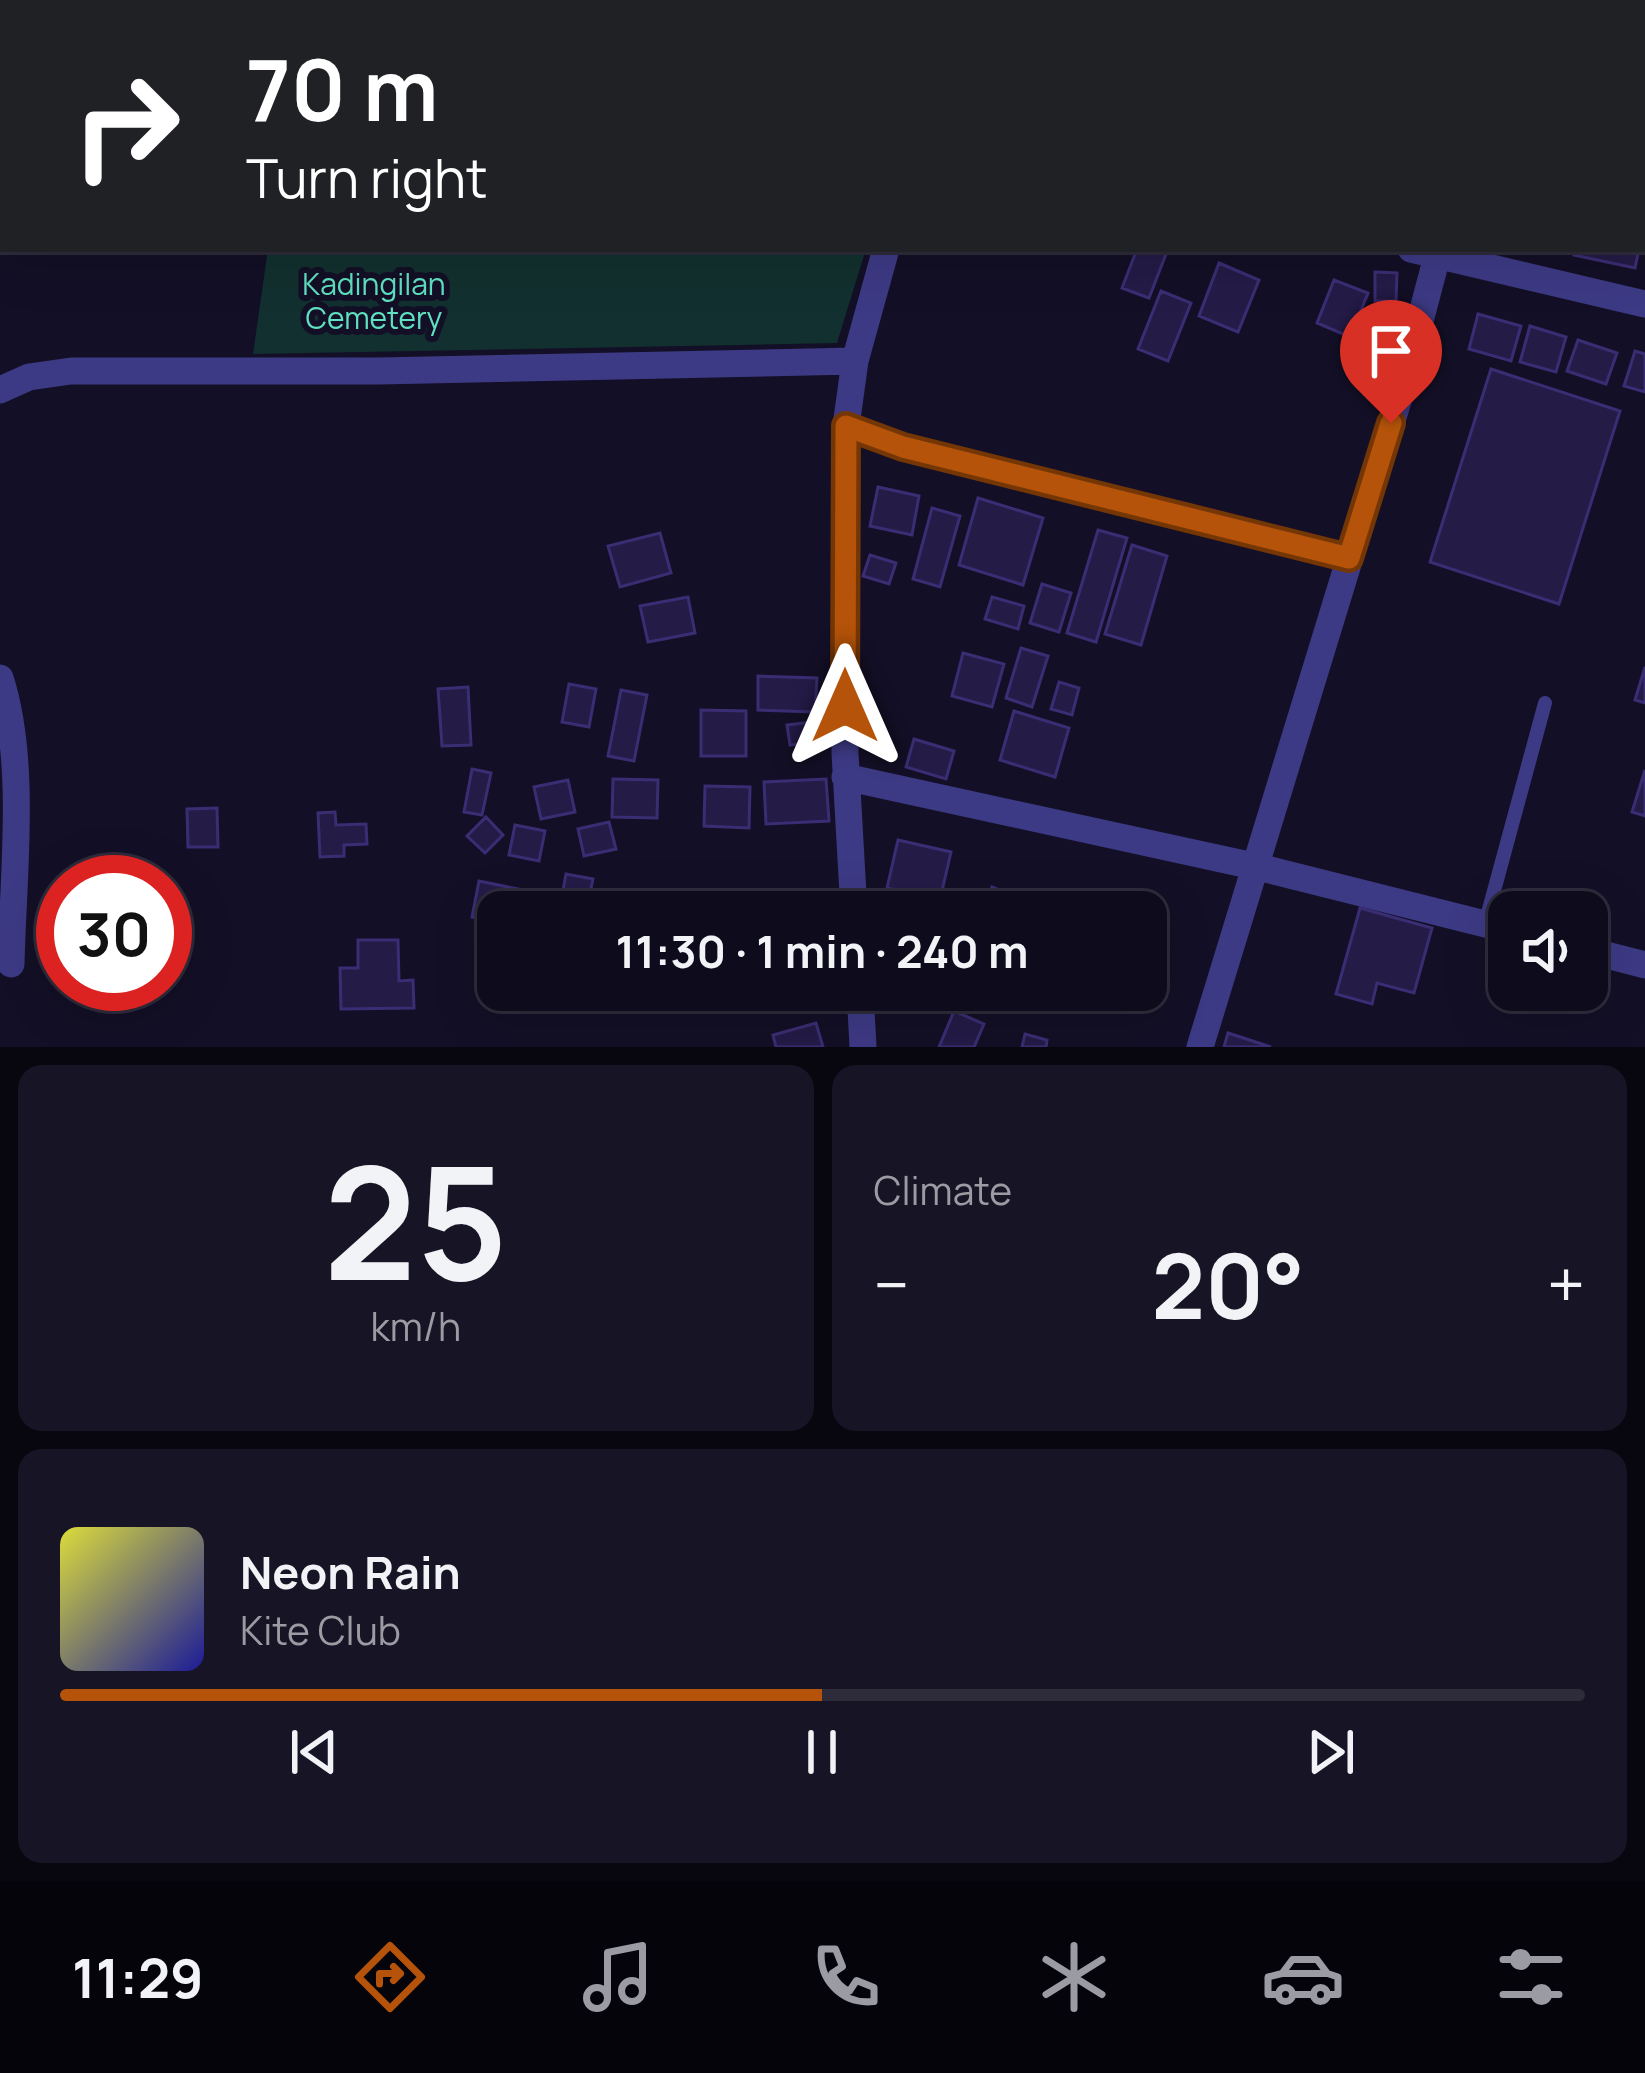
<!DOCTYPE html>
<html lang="en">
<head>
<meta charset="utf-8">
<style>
	:root { --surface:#0e0b1c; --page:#171425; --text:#f1f3f6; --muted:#9b9ba3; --line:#2e2b3b; --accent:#b45309 }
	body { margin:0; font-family:Manrope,sans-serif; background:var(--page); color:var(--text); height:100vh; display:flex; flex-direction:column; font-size:45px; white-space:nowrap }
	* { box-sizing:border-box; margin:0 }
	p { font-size:39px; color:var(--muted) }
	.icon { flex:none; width:66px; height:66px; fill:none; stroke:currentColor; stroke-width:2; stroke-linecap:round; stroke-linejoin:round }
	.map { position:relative; height:1047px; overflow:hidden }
	.drawer { display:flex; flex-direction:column; gap:18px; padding:18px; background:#08060f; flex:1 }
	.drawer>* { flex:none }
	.top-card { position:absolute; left:0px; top:0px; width:1647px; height:252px; box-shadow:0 12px 48px #0002,0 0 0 3px var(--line); background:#202124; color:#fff; overflow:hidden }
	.controls { position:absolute; left:1488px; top:891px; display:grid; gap:24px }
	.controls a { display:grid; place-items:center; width:120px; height:120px; border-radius:24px; background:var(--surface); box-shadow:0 12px 48px #0002,0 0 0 3px var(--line); font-size:60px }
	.speed { position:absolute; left:36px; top:855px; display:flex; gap:24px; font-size:60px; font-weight:700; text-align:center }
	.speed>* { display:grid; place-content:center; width:156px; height:156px; border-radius:50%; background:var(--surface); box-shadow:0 12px 48px #0002,0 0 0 3px var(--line); line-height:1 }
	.speed .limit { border:18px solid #d22; background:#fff; color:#111 }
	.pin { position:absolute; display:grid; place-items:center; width:102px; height:102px; color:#fff; margin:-123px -51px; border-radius:50% 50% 50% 0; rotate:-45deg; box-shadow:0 0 12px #0007 }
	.pin .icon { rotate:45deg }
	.me { position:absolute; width:132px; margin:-66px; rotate:0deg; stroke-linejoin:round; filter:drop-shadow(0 0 9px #0008) }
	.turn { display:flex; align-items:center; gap:42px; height:252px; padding:0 48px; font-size:54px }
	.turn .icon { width:156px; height:156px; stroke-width:2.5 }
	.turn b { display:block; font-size:84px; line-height:102px }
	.big { font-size:90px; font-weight:700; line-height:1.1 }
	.drawer .card { flex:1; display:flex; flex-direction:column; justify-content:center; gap:18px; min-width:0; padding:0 42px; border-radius:24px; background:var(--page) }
	.drawer .dial { align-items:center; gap:0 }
	.dial b { font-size:156px; line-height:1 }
	.song { display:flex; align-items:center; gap:36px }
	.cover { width:144px; height:144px; border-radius:18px; background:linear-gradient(135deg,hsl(60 70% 55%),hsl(240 70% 35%)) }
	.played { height:12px; border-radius:6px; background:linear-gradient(90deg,var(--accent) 50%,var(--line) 50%) }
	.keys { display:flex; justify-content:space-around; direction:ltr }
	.heat { display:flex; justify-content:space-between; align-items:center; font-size:66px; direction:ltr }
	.drawer .tiles { flex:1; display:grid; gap:18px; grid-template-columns:1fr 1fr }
	.card:last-child { grid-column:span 2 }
	.trip { position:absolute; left:477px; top:891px; width:690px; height:120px; border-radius:24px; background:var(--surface); box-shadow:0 12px 48px #0002,0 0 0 3px var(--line); font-weight:700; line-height:120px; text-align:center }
	.menu { display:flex; height:192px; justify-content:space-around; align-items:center; background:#06040b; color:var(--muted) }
	.menu .icon { width:84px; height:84px }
	.menu .selected { color:var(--accent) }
	.menu b { font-size:54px; color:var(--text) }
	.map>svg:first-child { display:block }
	.green { fill:#12302f }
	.building { fill:#241b47; stroke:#3b2d73; stroke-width:3 }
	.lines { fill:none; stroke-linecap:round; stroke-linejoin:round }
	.lane { stroke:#3d3a85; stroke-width:14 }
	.street { stroke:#3d3a85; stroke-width:27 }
	.route-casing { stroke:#753606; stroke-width:30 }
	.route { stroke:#b45309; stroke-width:21 }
	.labels { text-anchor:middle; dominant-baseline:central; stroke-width:12; stroke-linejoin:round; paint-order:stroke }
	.park-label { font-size:30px; fill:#5fe0c0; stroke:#130f26 }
</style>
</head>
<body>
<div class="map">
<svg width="1645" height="1047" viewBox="0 0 1645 1047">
	<rect width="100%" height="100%" fill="#130f26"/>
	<path class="green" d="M304,0H741L750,3H303Z
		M268,249H866L837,343L253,354Z"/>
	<path class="building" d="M1137,249H1168L1149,298L1122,288Z
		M1575,249H1639L1635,268L1574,255Z
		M1219,263L1259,280L1238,332L1199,316Z
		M1375,272L1397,273L1396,301H1375Z
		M1334,280L1368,293L1350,337L1317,323Z
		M1161,291L1191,303L1168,361L1138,349Z
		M1478,314L1521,326L1511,361L1469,349Z
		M1530,326L1566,337L1556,372L1520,362Z
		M1578,340L1617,353L1606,384L1567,371Z
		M1635,351L1645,354V392L1624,386Z
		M1491,369L1620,411L1559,604L1430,562Z
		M878,487L919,496L912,535L870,526Z
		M978,498L1043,518L1023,585L959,565Z
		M932,508L960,516L940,587L913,579Z
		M1098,530L1127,538L1096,642L1067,633Z
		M660,533L671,573L620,587L608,546Z
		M1132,545L1167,556L1141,645L1105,634Z
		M870,555L896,563L889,584L863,576Z
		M1042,584L1071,593L1059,632L1030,623Z
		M688,597L695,633L648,642L640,606Z
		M992,597L1024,606L1018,629L985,619Z
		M1021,648L1048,656L1032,707L1006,698Z
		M963,653L1004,664L992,707L952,696Z
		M1645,667V703L1635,700Z
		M758,676L817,678L815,712L758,710Z
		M1059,682L1079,688L1072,715L1051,709Z
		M569,684L596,689L589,727L562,722Z
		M468,687L471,745L442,746L438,689Z
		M621,690L647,695L634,761L608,756Z
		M701,710L746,711V756H701Z
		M1014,711L1069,728L1055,777L1000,760Z
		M821,721L824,741L790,745L787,725Z
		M914,739L954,751L946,779L906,767Z
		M472,769L491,773L482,815L464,812Z
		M1645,770V816L1632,812Z
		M613,779L658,780L657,818L612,817Z
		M826,779L829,821L766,824L764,782Z
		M568,780L575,812L541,819L534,787Z
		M705,786L750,787L749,828L704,826Z
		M217,808L218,847H188L187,809Z
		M335,812L336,825L366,824L367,844L344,845V856L320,857L318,813Z
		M486,817L503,835L485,853L467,836Z
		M609,822L616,849L584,856L578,829Z
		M515,825L545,831L539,861L509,855Z
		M898,840L951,852L940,900L887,888Z
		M566,874L593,879L586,912H559Z
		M479,881L518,889L514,912H498V922L472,917Z
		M992,887L1026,901L1021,912H981Z
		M1105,899L1142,912H1100Z
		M1360,908L1432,928L1414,993L1377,983L1372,1004L1336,994Z
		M1146,913L1164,920L1155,949L1146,946Z
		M358,940H398L399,981L413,980L414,1008L341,1009L340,968H358Z
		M1084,990H1131L1128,1002Z
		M954,1011L984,1024L974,1047H939Z
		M816,1023L823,1047H776L773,1035Z
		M1228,1033L1271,1047H1224Z
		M1025,1034L1047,1040L1046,1047H1022Z"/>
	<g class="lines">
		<path class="lane" d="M1485,924L1545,703"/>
		<path class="street" d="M955,3V0
			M1503,3L1504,0
			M1411,249L1645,304
			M0,390L29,377L71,371H378L855,361
			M846,426L903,447L1349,558
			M0,678C27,762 13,875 11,964
			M845,777L1258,867L1509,930
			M854,912L845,753L846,426L855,361L886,249
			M1587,950L1645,965
			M860,990L863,1047
			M1200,1047L1405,378L1439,249"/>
	</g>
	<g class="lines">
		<defs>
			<path id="route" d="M845,706L846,426L903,447L1349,558L1391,423"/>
		</defs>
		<use href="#route" class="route-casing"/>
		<use href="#route" class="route"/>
	</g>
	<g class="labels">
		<g class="park-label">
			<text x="374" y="283">Kadingilan<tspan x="374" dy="34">Cemetery</tspan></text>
		</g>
	</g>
</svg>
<div class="controls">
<a><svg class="icon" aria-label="sound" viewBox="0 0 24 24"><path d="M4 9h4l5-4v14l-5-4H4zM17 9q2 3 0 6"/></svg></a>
</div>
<div class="speed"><div class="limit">30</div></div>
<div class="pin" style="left:1391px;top:423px;background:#d93025"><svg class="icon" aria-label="arrive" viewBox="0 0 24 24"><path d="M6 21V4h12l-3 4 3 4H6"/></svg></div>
<svg class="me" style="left:845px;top:706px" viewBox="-20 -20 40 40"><path d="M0-17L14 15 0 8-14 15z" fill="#b45309" stroke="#fff" stroke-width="4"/></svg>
<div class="trip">11:30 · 1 min · 240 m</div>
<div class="top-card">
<div class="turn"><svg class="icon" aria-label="right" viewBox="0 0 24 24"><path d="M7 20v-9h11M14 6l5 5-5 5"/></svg><div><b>70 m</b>Turn right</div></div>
</div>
</div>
<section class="drawer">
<div class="tiles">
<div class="card dial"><b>25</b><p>km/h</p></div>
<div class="card"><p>Climate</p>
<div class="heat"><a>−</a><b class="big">20°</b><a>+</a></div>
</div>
<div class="card">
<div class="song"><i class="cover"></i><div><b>Neon Rain</b><p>Kite Club</p></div></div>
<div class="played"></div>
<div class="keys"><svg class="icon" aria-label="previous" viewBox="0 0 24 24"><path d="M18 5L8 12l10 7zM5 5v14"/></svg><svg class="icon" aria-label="pause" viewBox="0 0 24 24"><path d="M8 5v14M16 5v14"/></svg><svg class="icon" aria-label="next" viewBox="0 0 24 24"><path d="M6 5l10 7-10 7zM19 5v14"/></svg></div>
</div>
</div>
</section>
<nav class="menu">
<b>11:29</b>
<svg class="icon selected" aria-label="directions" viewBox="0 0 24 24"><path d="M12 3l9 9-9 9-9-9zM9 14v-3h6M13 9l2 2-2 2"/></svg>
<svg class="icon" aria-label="music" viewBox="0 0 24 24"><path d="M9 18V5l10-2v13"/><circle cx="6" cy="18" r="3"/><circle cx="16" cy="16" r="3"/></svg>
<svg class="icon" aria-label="phone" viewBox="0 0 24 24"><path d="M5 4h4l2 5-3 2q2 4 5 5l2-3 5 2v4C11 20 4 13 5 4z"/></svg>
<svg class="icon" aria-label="climate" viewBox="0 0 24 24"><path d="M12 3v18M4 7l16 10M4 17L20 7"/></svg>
<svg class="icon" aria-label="car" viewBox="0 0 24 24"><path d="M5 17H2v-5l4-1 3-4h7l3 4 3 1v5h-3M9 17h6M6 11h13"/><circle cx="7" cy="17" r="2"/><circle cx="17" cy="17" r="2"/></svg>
<svg class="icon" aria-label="filters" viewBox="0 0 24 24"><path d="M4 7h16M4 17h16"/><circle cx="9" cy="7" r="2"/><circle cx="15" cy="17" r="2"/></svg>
</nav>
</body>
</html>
